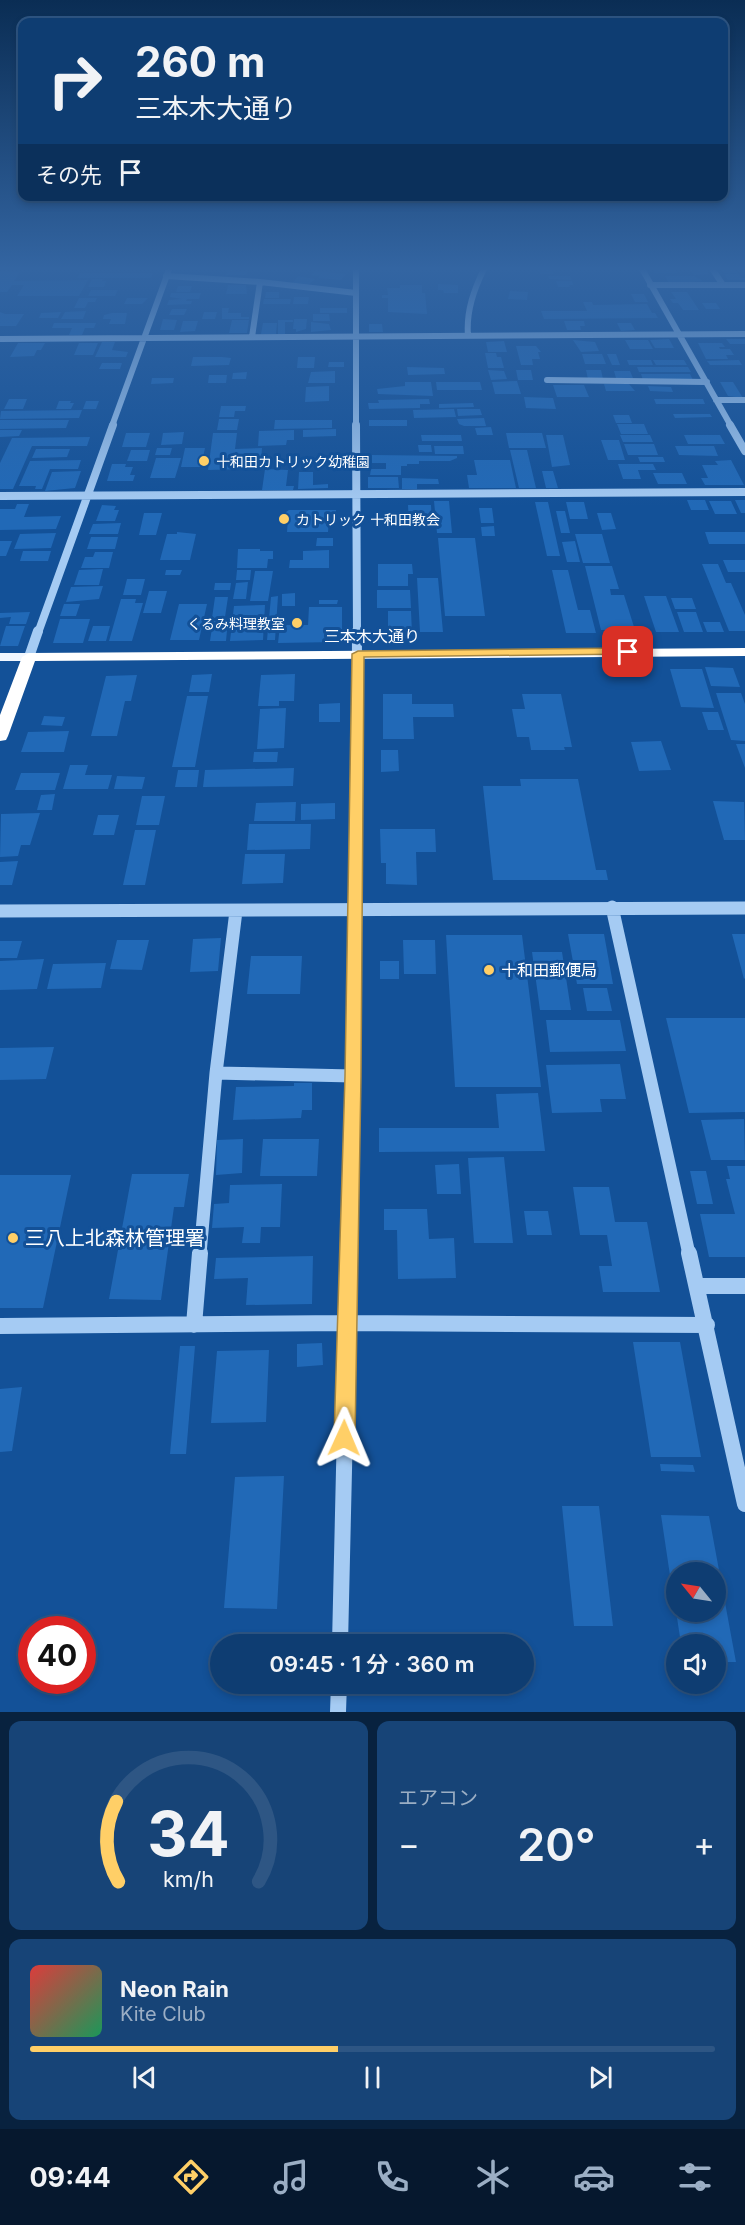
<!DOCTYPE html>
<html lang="ja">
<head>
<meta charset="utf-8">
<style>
	:root { --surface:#0e3d72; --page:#174477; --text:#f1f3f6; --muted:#9baec4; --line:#2e5684; --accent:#ffcf67 }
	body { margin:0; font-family:Inter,"Noto Sans JP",sans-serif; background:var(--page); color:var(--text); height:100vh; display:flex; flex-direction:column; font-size:22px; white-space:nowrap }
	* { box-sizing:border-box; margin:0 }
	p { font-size:20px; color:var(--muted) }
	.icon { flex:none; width:33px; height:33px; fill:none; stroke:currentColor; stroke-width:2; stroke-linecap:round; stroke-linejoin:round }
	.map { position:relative; height:1712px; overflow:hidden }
	.panel { display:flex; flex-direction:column; gap:9px; padding:9px; background:#08223f; flex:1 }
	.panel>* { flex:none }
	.guide { position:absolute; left:18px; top:18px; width:710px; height:183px; border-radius:12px; box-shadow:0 3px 9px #0003,0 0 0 2px var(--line); background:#0e3d72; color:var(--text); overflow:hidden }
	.needle { width:39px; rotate:300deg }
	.controls { position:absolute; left:666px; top:1562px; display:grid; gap:12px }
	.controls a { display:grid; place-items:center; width:60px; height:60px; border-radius:50%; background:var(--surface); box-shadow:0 3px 9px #0003,0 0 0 2px var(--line); font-size:30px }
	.speed { position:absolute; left:18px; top:1616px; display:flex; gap:12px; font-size:30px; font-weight:700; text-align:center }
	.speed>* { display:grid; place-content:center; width:78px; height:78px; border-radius:50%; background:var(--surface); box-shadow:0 3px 9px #0003,0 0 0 2px var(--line); line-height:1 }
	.speed .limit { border:9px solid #d22; background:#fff; color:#111 }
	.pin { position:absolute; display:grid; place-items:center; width:51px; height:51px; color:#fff; margin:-26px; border-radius:12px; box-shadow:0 3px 9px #0006 }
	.me { position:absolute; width:66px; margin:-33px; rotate:1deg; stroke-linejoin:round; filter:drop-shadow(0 0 4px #0008) }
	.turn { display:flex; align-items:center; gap:21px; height:126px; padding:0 18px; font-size:27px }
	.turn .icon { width:78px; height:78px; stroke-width:2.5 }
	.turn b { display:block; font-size:42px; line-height:51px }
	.then { display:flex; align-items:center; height:57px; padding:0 18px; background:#0003; gap:12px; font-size:22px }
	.big { font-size:45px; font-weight:600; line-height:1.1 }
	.panel .card { flex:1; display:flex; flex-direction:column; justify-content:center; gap:9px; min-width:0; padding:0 21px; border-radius:12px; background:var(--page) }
	.panel .dial { align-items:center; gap:0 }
	.dial svg { height:156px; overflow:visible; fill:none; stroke:var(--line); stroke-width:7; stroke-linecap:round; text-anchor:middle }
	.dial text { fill:var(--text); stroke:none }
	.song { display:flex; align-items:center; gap:18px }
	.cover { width:72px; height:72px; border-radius:9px; background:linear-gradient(135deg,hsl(0 70% 55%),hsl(150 70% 35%)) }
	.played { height:6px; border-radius:3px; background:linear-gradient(90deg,var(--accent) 45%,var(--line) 45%) }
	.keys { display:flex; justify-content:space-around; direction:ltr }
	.heat { display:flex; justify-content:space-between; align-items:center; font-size:33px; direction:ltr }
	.panel .tiles { flex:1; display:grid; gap:9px; grid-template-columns:1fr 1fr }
	.card:last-child { grid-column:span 2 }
	.trip { position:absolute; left:210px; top:1634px; width:324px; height:60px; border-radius:30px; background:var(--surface); box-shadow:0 3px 9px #0003,0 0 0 2px var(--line); font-weight:600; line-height:60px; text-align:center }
	.tabs { display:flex; height:96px; justify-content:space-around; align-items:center; background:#06182e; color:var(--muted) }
	.tabs .icon { width:42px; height:42px }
	.tabs .current { color:var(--accent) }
	.tabs b { font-size:27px; color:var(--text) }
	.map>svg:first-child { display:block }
	.building { fill:#2169b7 }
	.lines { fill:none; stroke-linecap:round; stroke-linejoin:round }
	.minor-far4 { stroke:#a5cbf3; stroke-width:6 }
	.minor-far3 { stroke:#a5cbf3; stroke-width:8 }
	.minor-far2 { stroke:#a5cbf3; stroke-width:10 }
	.minor-far1 { stroke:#a5cbf3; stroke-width:13 }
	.minor { stroke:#a5cbf3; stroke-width:16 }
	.major { fill:#f1f7ff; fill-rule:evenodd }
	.highway { fill:#fff; fill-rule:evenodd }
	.route { fill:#ffcf67; stroke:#a68743; stroke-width:1.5 }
	.poi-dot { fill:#ffcf67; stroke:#135198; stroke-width:2 }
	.labels { text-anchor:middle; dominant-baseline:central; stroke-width:6; stroke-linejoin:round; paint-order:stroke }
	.far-poi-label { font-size:14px; fill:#fff; stroke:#135198; text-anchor:start }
	.street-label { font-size:16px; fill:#fff; stroke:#135198 }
	.poi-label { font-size:16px; fill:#fff; stroke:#135198; text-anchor:start }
	.near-poi-label { font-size:20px; fill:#fff; stroke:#135198; text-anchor:start }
</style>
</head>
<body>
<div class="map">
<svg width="745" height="1712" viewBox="0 0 745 1712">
	<rect width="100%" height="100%" fill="#135198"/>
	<path class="building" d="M539,267H552L553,274H540Z
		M719,267H732L737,273H724Z
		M674,268L677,273H654L652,269Z
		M228,269L239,271H248L246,275H226Z
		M690,269H705L709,274L694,275Z
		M0,271L20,272L14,281L88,280L79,296H17L24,285H12L7,292H0Z
		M315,271L346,274L341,280L318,278L320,276L311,275Z
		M80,273H153L151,278H77Z
		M724,274H739L741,278H745V280H728Z
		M298,276L315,279L307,286L292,284Z
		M548,276H570L571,280L549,279Z
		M665,276H694L703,281L669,283Z
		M92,279H103L102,281H106L104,287H88Z
		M556,281H572L573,285H569L570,287H558Z
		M438,284L458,285V293H444L443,290H438Z
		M228,285H246L247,294H226Z
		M400,285H422V293H425L427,314L388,312V298H382V295H388L387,288H400Z
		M178,286H192L190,292H176Z
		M91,290H118L115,296H88Z
		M510,291L528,292L527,300L508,299Z
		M266,292H279V298H265Z
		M671,292H687L699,310H683L678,303H673L670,299H676Z
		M171,293H201L199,299H187L186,301H192L191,304L167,305L169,300L182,299L170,297Z
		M631,294H644L648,302H635Z
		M294,297H309L308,304H293Z
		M79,298H97L95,302H88L85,308H74Z
		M127,298H148L142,304H124Z
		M264,299H291L290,304H263Z
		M583,302H592L593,305L647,304L652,313H655L658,318L544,319L541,311H587Z
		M702,303H716L720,309H706Z
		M222,308H229L228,313H241V317H249V319H222Z
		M320,308H347V313H320Z
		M172,309H187L184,315H169Z
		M86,311L83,319H61L65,312Z
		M0,312L5,314H24L16,326H0Z
		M61,312L58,318H39L41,313Z
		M204,312H217L215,319H202Z
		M112,313H127L125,324H109L111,319H103L104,315Z
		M313,314H329L330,321H313Z
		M163,319L177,320L174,330H160Z
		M294,319H307L306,329L296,332V329H293Z
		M232,320H249L247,333H229Z
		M278,320H293V322H285V334H278Z
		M183,321H198L195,331L180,332Z
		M564,321H584L585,326H580L581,330H567Z
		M311,322L329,324L331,330L311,332Z
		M54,323H96L94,328H85L82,335H69L72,328H52Z
		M263,323H277L276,334H261Z
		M617,323H631L635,330L621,331Z
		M369,324H382L383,332H369Z
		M669,339L674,348H655L650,340Z
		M726,339H745V344H730Z
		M573,340L595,342L599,351L581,352Z
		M625,340H648L653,349H630Z
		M504,341L507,352H488L486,342Z
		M102,342H115L112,350L128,352L126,357H95Z
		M18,343H45L41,350H37L34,356L10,357Z
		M79,343H98L93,355H74Z
		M698,343H722L725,347H719L720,349H730L734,355H726L728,359H706Z
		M516,346H536L541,352H538L540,359H532L533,365H521Z
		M485,353H496L497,357H501L504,368H488Z
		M582,354H602L606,364H585Z
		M607,354H616L620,365H612Z
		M193,357H222L231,358L229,365L191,366Z
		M298,357H315L314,368H297Z
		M627,360H651L653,365H629Z
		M653,360H684L687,365H656Z
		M739,360L742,365H710L707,361Z
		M329,362H344V367H328Z
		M102,363H122L120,369H99Z
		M407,367L444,368L445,374L408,375Z
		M637,367H688L691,372H639Z
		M488,370L504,371L507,379L491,380Z
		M516,370H531L533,380H518Z
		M586,370H601L603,379H588Z
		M335,371V383H308L311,372Z
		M614,371H630L633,378H616Z
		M247,372L246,379H232L233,373Z
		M641,374H690L693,380H643Z
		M209,375H227L226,383H208Z
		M152,378H174L173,383L151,384Z
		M517,381L521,394H495L492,382Z
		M405,382H431L433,396L378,394L377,389L405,386Z
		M436,382H480L482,390H437Z
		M720,382H733L743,398L728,396Z
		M604,384H629L635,391H606Z
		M553,385H584L589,397H557Z
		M329,386V401L305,402L306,387Z
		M648,386L671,387L673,392L650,391Z
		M524,397L553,398L556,409L526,408Z
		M9,399H27L23,409H4Z
		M429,399L430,404H420V408L369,409L368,403H379L378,400Z
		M654,399H703L705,404H656Z
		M59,401H71L70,403H74L71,409H56Z
		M86,401H99L96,409H83Z
		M473,403L474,407L439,408V404Z
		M221,406H246L245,411H235L234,417H219Z
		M454,409L456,417L414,418L413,410Z
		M457,409H480L482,415L458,416Z
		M82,410L79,418L0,419L1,411Z
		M673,414H710L712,417L675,418Z
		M613,415H629L632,423H616Z
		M484,418L486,426H464L459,424L457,419Z
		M219,419H239L237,430H217Z
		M0,420H69L66,428L0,429Z
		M275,420H332V428L274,429Z
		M369,420H407V426H369Z
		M617,424H644L648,434H621Z
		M491,427L493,435H477L475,428Z
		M336,429V436L303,437V430Z
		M0,430H22L19,436L0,437Z
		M294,430V440H287L286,445L258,446L259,431Z
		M184,432L182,444L161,445L163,433Z
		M126,433H150L146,447H122Z
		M213,433H237L235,449L262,448L261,463H252V467L246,469L208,470Z
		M506,433H542L546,448H509Z
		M421,435H461L462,441H422Z
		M546,435H563L570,465L552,467Z
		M620,435H650L653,442H623Z
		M684,435H720L725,444H688Z
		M90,437L87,446H32L13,489H0V463L12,438Z
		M601,440H619L625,460H608Z
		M624,444H654L658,455H628Z
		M418,445H431L432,452H419Z
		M434,446H463L464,454H435Z
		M675,446H714L718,456L679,455Z
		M157,448H172L170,455H155Z
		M185,448H205L201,467H181Z
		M36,449H70L67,457L32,458Z
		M131,450H150L147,461H127Z
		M510,450H527L536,488H519Z
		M372,455L457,456V458L450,461H419V464H407V466H401V475H370L371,469H386V463H372Z
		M638,457H663L665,462H640Z
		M156,458H181L175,478H150Z
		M81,460L78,469H50L42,489H35L36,486H19L30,461Z
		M474,460H510L516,488H469L467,475H477Z
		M731,460L744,485H705L701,478H708L702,465H718L715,461Z
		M112,464H126L125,467H133L130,475H135L133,481H107Z
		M618,464H653L656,470H638L641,479H623Z
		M265,469L288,470L286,486H294L293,490H262Z
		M81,471L75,488L45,491L52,472Z
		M542,471H553L558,488H546Z
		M299,472H313V485L328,484V488L298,489Z
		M653,473H682L687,484H658Z
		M368,477H398L399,488H368Z
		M402,478L438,479L439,484H417V489H402Z
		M687,500H705L709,510H691Z
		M735,500H745V513H741Z
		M434,501H449L452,533H437Z
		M709,501H731L737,514H715Z
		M535,502H548L560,556H547Z
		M566,502H584L588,519H570Z
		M17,504H29L24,517L61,516L56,529L0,530V509H15Z
		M102,505L116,506L114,510H119L115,521H96Z
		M408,505H431L432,525H409Z
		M479,508H492L494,523H481Z
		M289,510H336V520H329L328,532H287L288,518H285L286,512Z
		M556,511H565L570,533H561Z
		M144,513H162L156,535H139Z
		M597,513H611L616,529L602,530Z
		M121,523L118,534H89L93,524Z
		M494,526L495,536H482L481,527Z
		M177,532L196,534L190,560H160L167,534H177Z
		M705,532H745V544H709Z
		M56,533L51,548L14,549L20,534Z
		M575,534H602L610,563H583Z
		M91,537H118L115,549H87Z
		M317,538H333V546H316Z
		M438,538H475L485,616H445Z
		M0,541H12L6,556H0Z
		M575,541L580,562H567L562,542Z
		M238,549H260V551H273V559H268L267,568H237Z
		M329,550V568H289L290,560H303V551Z
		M23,551H51L48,561H20Z
		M95,552H113L109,568H81L85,557H93Z
		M723,560H745V572H728Z
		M378,564H412L413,574H408V586H378Z
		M702,564H718L726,583H731L745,615V631H729Z
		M585,566H612L619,589H610L611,595H624L635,630H601Z
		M103,569L99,585H74L79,570Z
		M166,570H182L180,575H165Z
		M237,570H251L250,580H236Z
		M552,570H568L578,610H590L596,633H566Z
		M255,571H273L268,601H250Z
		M417,578H438L443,632H420Z
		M127,579H145L141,595H123Z
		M248,582L246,599H233L236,583Z
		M215,583H231L230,590H214Z
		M103,586L99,599L66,602L71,587Z
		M377,590H410L411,608H377Z
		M149,591H167L161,613H143Z
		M295,593V606H282V594Z
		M278,596L275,640H267L271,597Z
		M644,596H666L679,632H656Z
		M215,597H228L225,617L212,618Z
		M671,598H692L696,609H675Z
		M121,599H136L135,603H143L132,641H109Z
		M319,600H338L337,604H319Z
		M64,604H80L76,616H60Z
		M179,604H207L199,640H170Z
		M265,605L263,640L230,641L234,606Z
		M309,607H342V636L336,642L278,643L280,625H308Z
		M388,611H411L412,633H388Z
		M30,612L26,624H9L11,617L0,618V613Z
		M677,612H696L703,632H684Z
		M60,619H90L83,643H53Z
		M228,620L226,641H210L213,621Z
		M703,622H720L724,632H707Z
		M6,626H25L18,646H0Z
		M93,626H110L106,641H88Z
		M705,667L733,668L740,687L711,686Z
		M670,669H702L714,708L681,707Z
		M212,674L209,692H189L192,675Z
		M295,674L294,701H279V706H258L261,675Z
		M137,675L131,701H125L117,736H91L106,676Z
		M716,693H741L745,704V741L731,740Z
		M383,694H412V704H453L454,717H413L414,739H383Z
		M522,694H561L572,747H564L565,750H531L529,737H517L512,709H525Z
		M187,696H208L195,767H172Z
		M340,703V722H319V704Z
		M286,708L284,748L257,749L260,709Z
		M702,712H718L724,730H708Z
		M44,716L65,717L62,726L41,725Z
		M69,731L64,752H21L28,732Z
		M661,741L671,770L639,771L631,742Z
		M736,744H745V768Z
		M381,750H398L399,771L381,772Z
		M254,752H278L277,762H253Z
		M70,765H88L85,775H112L108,789H63Z
		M294,768L293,786L203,787L205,770Z
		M178,770H199L197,787H175Z
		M21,773H60L55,790H15Z
		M117,776L145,777L142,789H114Z
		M520,779H578L596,870H606L608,880H493L483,786H521Z
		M55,794L52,810H37L41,795Z
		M142,796H165L159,825H136Z
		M713,801L744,802L745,840H724Z
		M296,802L295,821H254L256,803Z
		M335,803V819L301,820V804Z
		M40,813L30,845H21L18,856L0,857L1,814Z
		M98,815H119L114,835H93Z
		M249,824H311L310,849L247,850Z
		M380,829H435L436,852H416L417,885L386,884V863H381Z
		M135,830H156L145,885H123Z
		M245,854H285L283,883L242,884Z
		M18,861L12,885H0V862Z
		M568,934H604L613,984H577Z
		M732,934H745V978L744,979Z
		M446,935H522L541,1087H455Z
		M221,938L218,971L190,972L193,939Z
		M117,940H149L142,970L110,969Z
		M403,940H435L436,974H404Z
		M0,941H22L17,958H0Z
		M532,952H562L571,1010H540Z
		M251,956H302L300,994H247Z
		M44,959L37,989L0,990V961Z
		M380,961H399V979H380Z
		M106,963L101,988L47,989L53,964Z
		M583,988H607L612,1011H587Z
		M666,1018H745V1112L689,1113Z
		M546,1020H620L626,1051L550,1052Z
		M54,1047L46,1079L0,1080V1048Z
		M620,1064L626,1099H600L602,1112L552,1113L546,1065Z
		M294,1083H312V1110H302L301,1118L233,1120L236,1087L294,1086Z
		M538,1093L545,1151L379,1152V1128H499L496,1094Z
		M744,1119L745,1160H711L701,1120Z
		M243,1139L242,1173L216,1175L217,1140Z
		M263,1139H319L317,1176H260Z
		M504,1157L513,1243H474L468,1158Z
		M459,1164L461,1194H437L435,1165Z
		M727,1166H745V1257H709L700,1214H735L726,1179H730Z
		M690,1171H706L713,1204H697Z
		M132,1174H189L184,1207H174L161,1300L109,1299Z
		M0,1175H71L43,1308H0Z
		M282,1184L280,1227H261L260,1243H242L244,1227L212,1228L214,1204L229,1203L230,1185Z
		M573,1187H609L615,1222H647L660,1292H603L599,1266H612L607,1235H580Z
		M384,1209H427L429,1239L454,1238L456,1278L398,1279L397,1230H384Z
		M524,1211H548L552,1235H527Z
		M313,1256L312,1304L246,1305L248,1278L214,1279L216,1258Z
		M633,1342H680L701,1457H651Z
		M322,1343L323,1365L297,1367V1344Z
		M180,1346H195L186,1454H170Z
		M269,1350L266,1422L211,1423L217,1351Z
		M22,1387L12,1451L0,1452V1389Z
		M660,1464L693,1465L695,1472L661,1471Z
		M284,1476L277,1609L224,1608L235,1477Z
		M562,1506H599L613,1626H574Z
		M661,1515L709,1516L736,1662H716V1644H681L676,1611H716V1572H676L675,1609Z"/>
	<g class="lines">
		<path class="minor-far4" d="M641,267L731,426
			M711,267L723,285
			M166,276L260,282L356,293
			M650,285H745
			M468,336C466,311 474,289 485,267
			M252,337L260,282
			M0,339L745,334
			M547,380L707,382
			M716,400H745
			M112,426L170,267
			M356,426V267"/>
		<path class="minor-far3" d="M356,425L357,633
			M730,425L745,451
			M0,496L745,492
			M38,633L113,425"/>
		<path class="minor-far2" d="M29,657L38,631
			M356,902L357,631"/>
		<path class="minor-far1" d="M612,907L689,1254
			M0,911L745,908
			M216,1073L353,1076
			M200,1254L216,1073L236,911
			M349,1254L356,901"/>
		<path class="minor" d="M689,1253L745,1504
			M697,1286H745
			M194,1325L200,1253
			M0,1326L346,1323L707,1325
			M340,1644L349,1253
			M338,1712L339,1683"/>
		<path class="major" d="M0,653H29L35,657L29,661H0Z"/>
		<path class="highway" d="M745,648V656L35,661L8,736L6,740L0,741V715L22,657L29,653Z"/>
	</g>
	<linearGradient id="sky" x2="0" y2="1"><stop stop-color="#0a2d54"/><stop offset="0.53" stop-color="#3365a2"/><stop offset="1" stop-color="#3365a2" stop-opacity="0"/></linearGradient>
	<rect width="745" height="507" fill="url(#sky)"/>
	<path class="route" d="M628,648L632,649V654L364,657L361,1076L355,1438L351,1445L344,1448L337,1445L334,1438L345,1076L352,654L358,651Z"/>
	<g class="poi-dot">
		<circle cx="204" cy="461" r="6"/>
		<circle cx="284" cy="519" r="6"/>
		<circle cx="297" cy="623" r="6"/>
		<circle cx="489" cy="970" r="6"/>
		<circle cx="13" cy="1238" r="6"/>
	</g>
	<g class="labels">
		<g class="far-poi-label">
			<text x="216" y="461">十和田カトリック幼稚園</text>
			<text x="296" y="519">カトリック 十和田教会</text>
			<text x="285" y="623" text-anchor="end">くるみ料理教室</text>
		</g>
		<g class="street-label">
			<text x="372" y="636">三本木大通り</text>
		</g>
		<g class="poi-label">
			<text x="501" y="970">十和田郵便局</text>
		</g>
		<g class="near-poi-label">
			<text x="25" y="1238">三八上北森林管理署</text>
		</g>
	</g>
</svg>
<div class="controls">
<a><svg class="needle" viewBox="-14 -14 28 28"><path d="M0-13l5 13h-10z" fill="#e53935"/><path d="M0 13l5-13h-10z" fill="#9baec4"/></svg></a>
<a><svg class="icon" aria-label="sound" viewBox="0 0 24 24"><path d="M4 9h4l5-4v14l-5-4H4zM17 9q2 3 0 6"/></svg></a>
</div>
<div class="speed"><div class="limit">40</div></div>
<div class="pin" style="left:628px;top:652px;background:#d93025"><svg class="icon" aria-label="arrive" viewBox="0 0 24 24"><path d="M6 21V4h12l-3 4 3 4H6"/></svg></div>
<svg class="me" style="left:344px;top:1438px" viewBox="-20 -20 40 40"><path d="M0-17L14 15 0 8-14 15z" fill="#ffcf67" stroke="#fff" stroke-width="4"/></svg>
<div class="trip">09:45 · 1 分 · 360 m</div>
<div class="guide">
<div class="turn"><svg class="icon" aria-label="right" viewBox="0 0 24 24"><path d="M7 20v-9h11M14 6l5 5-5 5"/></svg><div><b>260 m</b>三本木大通り</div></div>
<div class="then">その先<svg class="icon" aria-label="arrive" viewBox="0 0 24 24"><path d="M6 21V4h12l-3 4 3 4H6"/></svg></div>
</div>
</div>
<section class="panel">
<div class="tiles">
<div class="card dial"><svg viewBox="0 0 100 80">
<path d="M14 69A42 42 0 1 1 86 69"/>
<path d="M14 69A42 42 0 0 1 13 28" stroke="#ffcf67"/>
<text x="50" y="56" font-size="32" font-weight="700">34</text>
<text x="50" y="72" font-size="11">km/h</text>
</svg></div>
<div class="card"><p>エアコン</p>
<div class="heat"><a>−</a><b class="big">20°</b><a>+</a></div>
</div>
<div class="card">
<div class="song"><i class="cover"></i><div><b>Neon Rain</b><p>Kite Club</p></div></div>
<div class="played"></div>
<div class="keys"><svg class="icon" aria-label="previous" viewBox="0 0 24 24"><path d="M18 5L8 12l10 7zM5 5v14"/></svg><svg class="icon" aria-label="pause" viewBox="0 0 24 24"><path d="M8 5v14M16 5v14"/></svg><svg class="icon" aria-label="next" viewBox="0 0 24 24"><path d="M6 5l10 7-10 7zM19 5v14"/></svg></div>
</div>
</div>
</section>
<nav class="tabs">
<b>09:44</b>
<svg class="icon current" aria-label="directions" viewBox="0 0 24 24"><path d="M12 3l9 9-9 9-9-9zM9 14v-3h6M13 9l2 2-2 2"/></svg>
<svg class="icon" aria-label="music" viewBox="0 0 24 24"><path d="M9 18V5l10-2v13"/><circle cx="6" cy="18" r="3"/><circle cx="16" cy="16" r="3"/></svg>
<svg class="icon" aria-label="phone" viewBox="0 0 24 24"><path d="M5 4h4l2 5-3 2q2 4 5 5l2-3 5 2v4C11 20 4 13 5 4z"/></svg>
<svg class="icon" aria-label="climate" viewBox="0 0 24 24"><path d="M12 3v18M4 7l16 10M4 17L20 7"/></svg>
<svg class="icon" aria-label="car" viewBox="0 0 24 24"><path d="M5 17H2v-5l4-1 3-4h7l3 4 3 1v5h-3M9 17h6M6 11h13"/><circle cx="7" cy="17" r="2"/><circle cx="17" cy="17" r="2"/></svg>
<svg class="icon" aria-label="filters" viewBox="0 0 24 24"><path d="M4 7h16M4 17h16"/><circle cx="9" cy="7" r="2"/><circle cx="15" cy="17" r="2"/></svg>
</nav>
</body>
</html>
